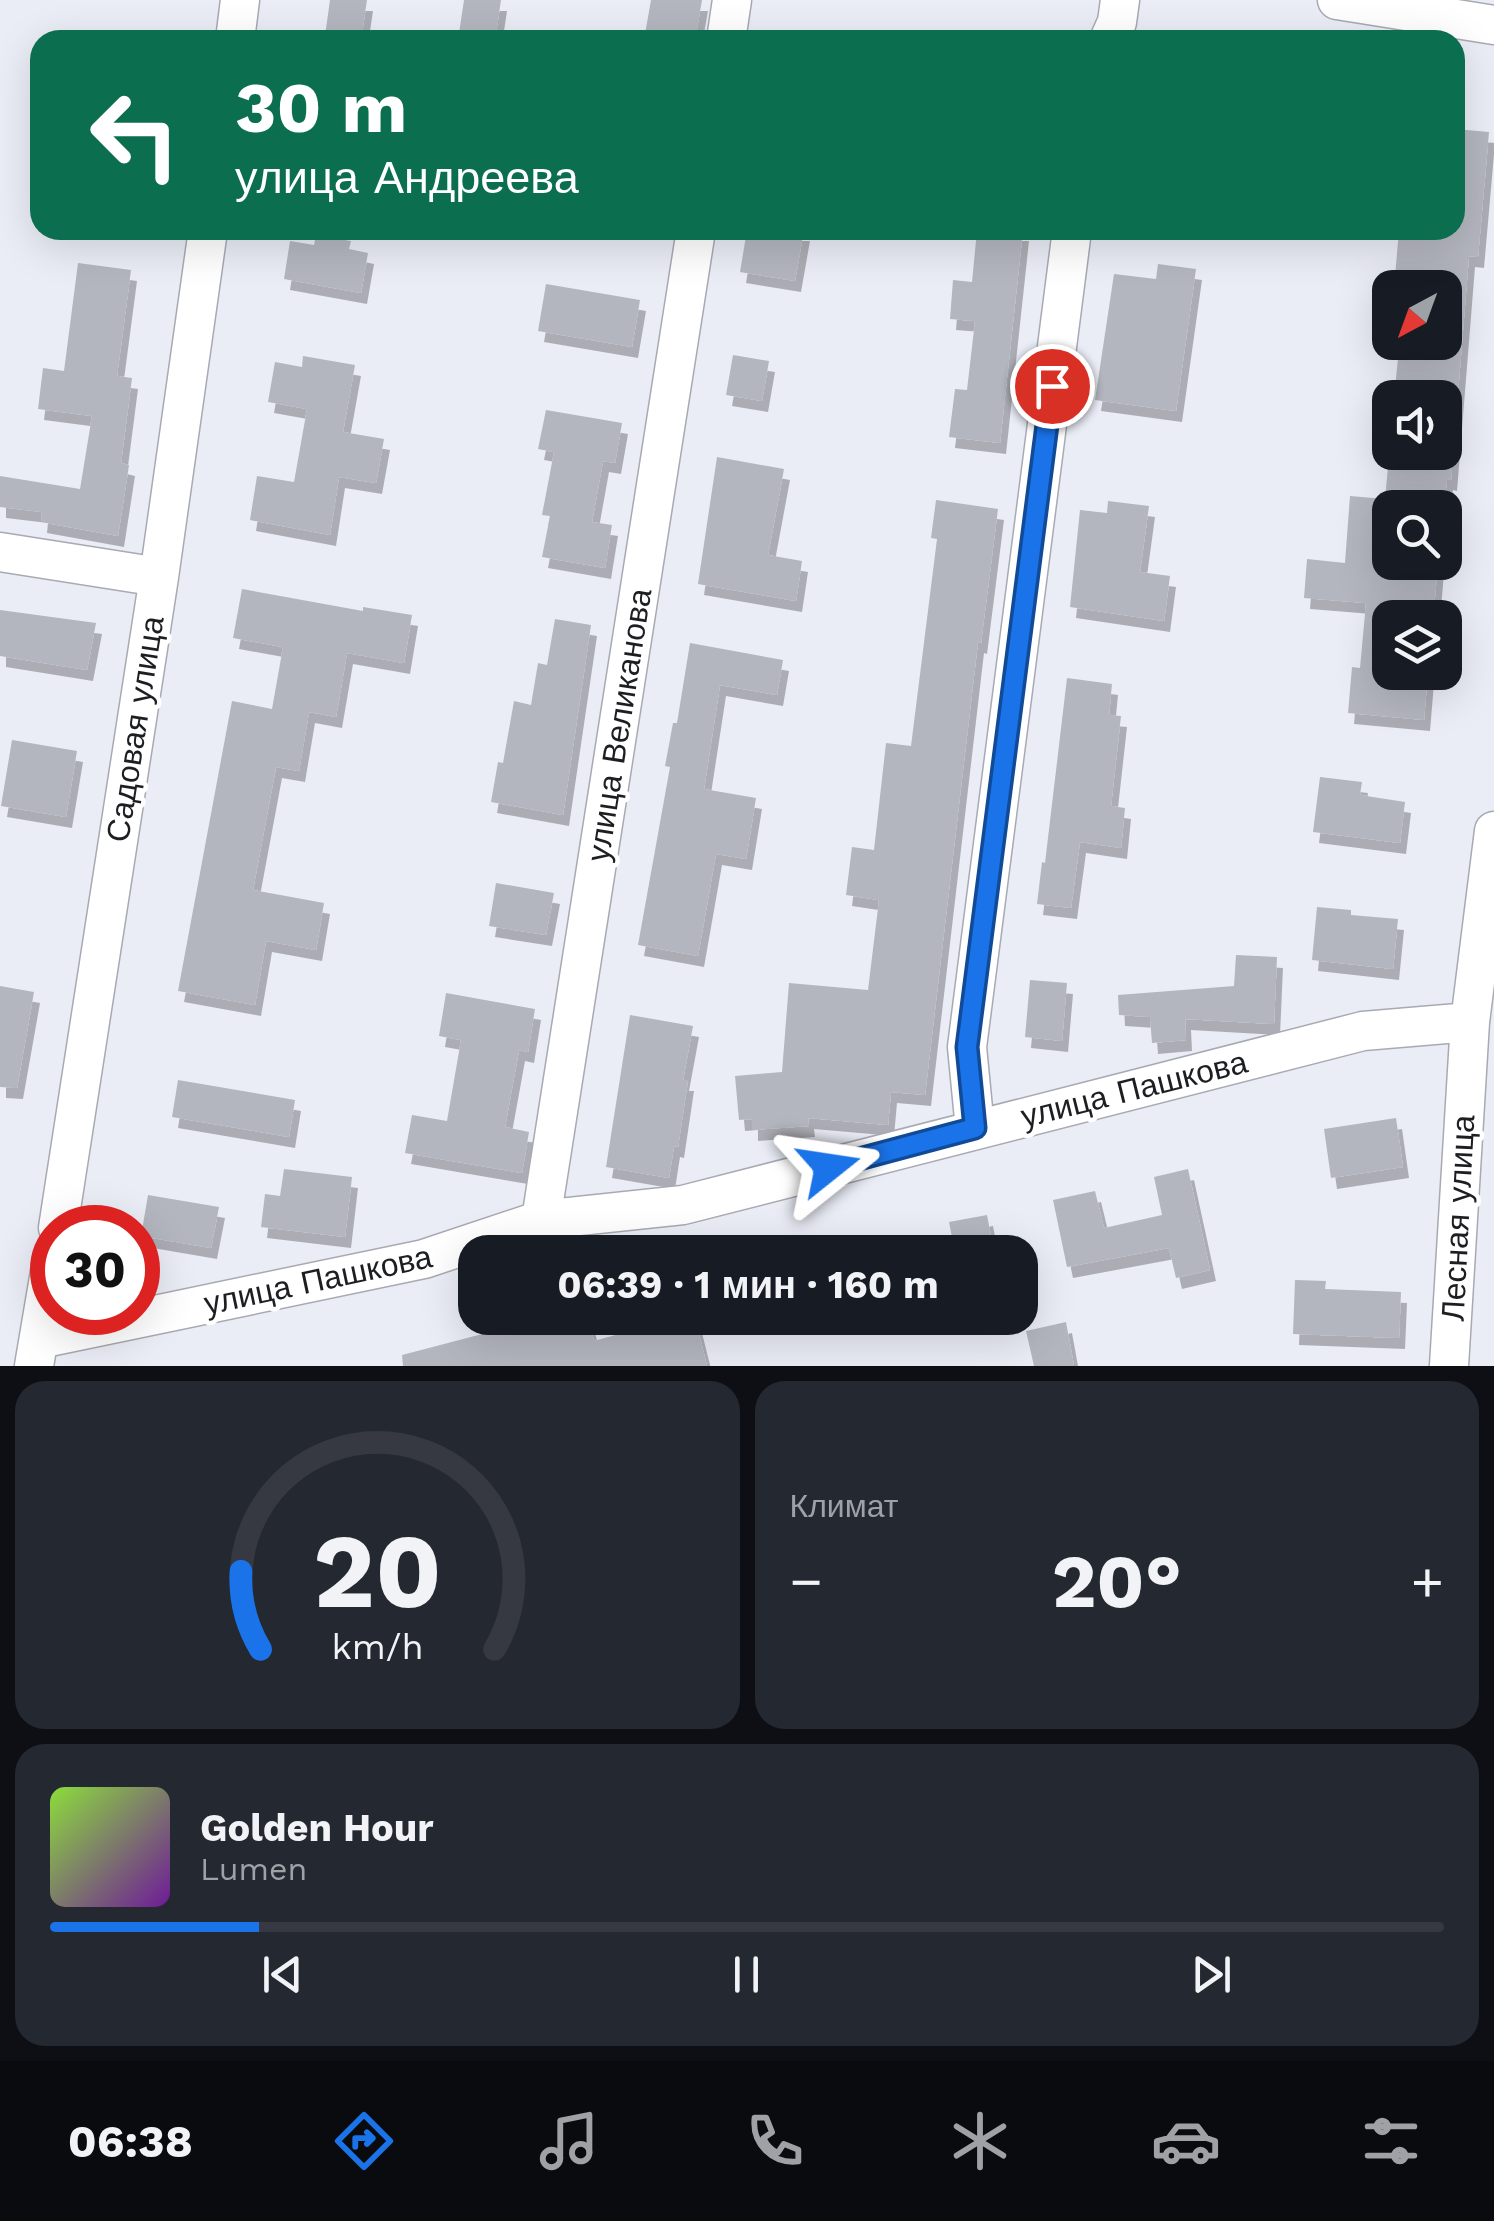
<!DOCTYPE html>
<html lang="ru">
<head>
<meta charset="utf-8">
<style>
	:root { --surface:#171b24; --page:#242831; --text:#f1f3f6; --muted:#9ea1a6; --line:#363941; --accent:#1a73e8 }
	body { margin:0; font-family:"Work Sans",sans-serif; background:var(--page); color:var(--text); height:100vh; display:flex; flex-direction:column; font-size:38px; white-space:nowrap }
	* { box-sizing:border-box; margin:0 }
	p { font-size:32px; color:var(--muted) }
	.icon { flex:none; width:55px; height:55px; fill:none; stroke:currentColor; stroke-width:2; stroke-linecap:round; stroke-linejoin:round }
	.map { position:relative; height:1366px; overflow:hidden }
	.drawer { display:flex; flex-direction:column; gap:15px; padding:15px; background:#0d0f14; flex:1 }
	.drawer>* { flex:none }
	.hud { position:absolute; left:30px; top:30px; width:1435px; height:210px; border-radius:30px; box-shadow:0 10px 40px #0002; background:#0b6e4f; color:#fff; overflow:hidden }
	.needle { width:65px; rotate:221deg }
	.tools { position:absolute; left:1372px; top:270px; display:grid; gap:20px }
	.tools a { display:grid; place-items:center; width:90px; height:90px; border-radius:20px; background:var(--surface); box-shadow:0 10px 40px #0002; font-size:50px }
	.speed { position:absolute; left:30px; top:1205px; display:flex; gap:20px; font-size:50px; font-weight:700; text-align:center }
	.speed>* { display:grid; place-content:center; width:130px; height:130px; border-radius:50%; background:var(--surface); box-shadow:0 10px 40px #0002; line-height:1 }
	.speed .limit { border:15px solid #d22; background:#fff; color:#111 }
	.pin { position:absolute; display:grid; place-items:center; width:85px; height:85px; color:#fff; margin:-42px; border:5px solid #fff; border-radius:50%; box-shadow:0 2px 10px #0007 }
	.me { position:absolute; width:110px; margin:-55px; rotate:75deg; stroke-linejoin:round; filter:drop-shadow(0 0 8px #0008) }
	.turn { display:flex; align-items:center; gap:35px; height:210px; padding:0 40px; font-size:45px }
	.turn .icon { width:130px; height:130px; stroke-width:2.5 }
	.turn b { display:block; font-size:70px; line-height:85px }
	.big { font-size:75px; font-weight:700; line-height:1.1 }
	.drawer .widget { flex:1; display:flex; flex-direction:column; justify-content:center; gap:15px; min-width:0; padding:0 35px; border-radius:30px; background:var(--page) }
	.drawer .dial { align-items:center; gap:0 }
	.dial svg { height:260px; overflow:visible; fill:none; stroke:var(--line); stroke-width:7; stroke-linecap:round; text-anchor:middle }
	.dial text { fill:var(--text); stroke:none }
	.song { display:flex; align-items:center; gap:30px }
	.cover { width:120px; height:120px; border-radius:15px; background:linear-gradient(135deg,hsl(90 70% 55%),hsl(280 70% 35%)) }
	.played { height:10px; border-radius:5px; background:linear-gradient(90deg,var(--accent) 15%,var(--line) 15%) }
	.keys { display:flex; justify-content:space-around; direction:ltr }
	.heat { display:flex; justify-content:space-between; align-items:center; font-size:55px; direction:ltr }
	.drawer .tiles { flex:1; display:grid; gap:15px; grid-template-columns:1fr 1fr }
	.widget:last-child { grid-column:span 2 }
	.trip { position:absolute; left:458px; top:1235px; width:580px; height:100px; border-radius:30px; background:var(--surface); box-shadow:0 10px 40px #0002; font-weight:700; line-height:100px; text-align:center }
	.dock { display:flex; height:160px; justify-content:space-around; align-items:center; background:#090b0e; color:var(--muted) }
	.dock .icon { width:70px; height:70px }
	.dock .current { color:var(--accent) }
	.dock b { font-size:45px; color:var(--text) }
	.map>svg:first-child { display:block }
	.building { fill:#b4b6bf; filter:url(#shadow) }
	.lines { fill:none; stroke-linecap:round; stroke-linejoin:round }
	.street-casing { stroke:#a8aab3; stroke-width:41 }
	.street { stroke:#fff; stroke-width:38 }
	.route-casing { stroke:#114b97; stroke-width:25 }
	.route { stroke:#1a73e8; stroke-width:18 }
	.labels { text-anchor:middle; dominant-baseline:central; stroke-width:9; stroke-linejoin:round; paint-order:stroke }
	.street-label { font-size:32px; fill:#1d1e21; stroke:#fff }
</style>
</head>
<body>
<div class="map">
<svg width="1494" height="1366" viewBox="0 0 1494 1366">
	<defs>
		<filter id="shadow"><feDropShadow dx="6" dy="11" stdDeviation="0" flood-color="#0004"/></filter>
	</defs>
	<rect width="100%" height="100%" fill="#eaecf6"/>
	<path class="building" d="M330,0H367L361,40L325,36Z
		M464,0H501L495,40H458Z
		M651,0H702L695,40H644Z
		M1455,129L1489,132L1478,257L1469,256L1451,480L1447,479L1444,508H1390V562H1438L1434,609L1390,605V672H1428L1424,720L1348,713L1352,667L1360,668L1366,603L1304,598L1307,559L1345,563L1350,496L1385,499L1390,445V452H1445V398H1394L1399,348L1388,347L1390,331V342H1445V288H1394L1399,230H1455Z
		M747,230H804L795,281L740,272Z
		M977,230H1023L1000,443L949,437L955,389L967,390L975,321L950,319L953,280L972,282Z
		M316,235L351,241L349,249L368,253L361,293L284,279L290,241L314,245Z
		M78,263L131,270L117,376L132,378L121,463L129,465L118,536L41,522L42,512L0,507V476L80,489L92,416L38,409L43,368L64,371Z
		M1158,264L1196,269L1176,411L1095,400L1114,274L1156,279Z
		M546,284L640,300L632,347L538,331Z
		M733,355L769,361L762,401L726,395Z
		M303,356L355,365L343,432L384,439L376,483L339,477L330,535L250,520L257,476L294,482L307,409L268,402L275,362L302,367Z
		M546,410L622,423L615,463L603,461L592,522L612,525L605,568L542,557L550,516L542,515L554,452L538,449Z
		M717,457L784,469L768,555L802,561L796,601L698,584Z
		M936,500L998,509L981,643L978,642L925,1095L891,1092L888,1125L808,1118L809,1126L752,1130V1119L739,1120L735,1076L782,1072L789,983L868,990L879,900L846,895L852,847L874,850L886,743L911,746L937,539L931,538Z
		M1108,501L1149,506L1140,572L1170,576L1164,621L1070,607L1080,510L1107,513Z
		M242,589L363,611V607L412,615L404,663L347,653L336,717L309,712L299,771L276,767L253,890L324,903L316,950L266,941L255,1005L178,991L232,701L272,709L283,647L233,638Z
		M0,610L96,623L87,670L0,656Z
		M555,619L591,625L563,815L491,802L498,762L503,763L514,701L531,705L538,663L547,665Z
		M690,643L783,660L777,695L720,685L704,789L756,798L746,859L716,854L698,956L638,945L670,767L665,766L673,723H677Z
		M1067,678L1112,684L1109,715L1121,716L1111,806L1125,808L1121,848L1080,842L1071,908L1037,904L1042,862L1045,863Z
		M12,740L77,751L66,817L1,806Z
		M1320,777L1362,782L1360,795L1405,802L1400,843L1313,832Z
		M496,883L554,893L546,935L489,926Z
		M1317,907L1351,910V915L1398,919L1393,969L1312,960Z
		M1236,955L1277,957L1274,1024L1185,1019L1186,1040L1152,1043L1150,1017L1119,1015L1118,995L1234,986Z
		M1030,980L1067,983L1062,1041L1025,1037Z
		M0,986L34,992L17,1088L0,1087Z
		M446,993L535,1009L528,1052L519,1050L505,1127L529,1132L522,1173L405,1153L412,1115L447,1121L461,1040L439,1036Z
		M630,1015L693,1026L683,1080H688L678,1147L674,1146L669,1178L606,1167Z
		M178,1080L295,1100L289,1137L172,1117Z
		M1396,1118L1403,1167L1331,1178L1324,1129Z
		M284,1169L352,1177L345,1237L261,1227L265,1194L280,1196Z
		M1188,1169L1210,1270L1176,1278L1169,1248L1067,1267L1053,1200L1095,1191L1104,1228L1162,1215L1154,1177Z
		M148,1195L219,1207L211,1248L141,1236Z
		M987,1215L994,1252H955L949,1222Z
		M1295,1280L1326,1281L1325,1289L1401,1292L1399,1338L1293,1334Z
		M568,1318H588L594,1341L658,1323L656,1318H695L707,1366H403L402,1355L517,1325L518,1330Z
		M1066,1322L1074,1366H1034L1026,1331Z"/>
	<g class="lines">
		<defs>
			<path id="street" d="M1337,0L1494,25
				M235,40L240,0
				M726,40L732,0
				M1109,40L1117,22L1120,0
				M0,552L159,577
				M975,1129L967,1047L1072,230
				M541,1220L696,230
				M58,1228L159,577L208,230
				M40,1339L424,1259L541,1220L683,1205L1363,1031L1470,1022
				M34,1366L52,1260
				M1449,1366L1470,1022L1494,831"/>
		</defs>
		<use href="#street" class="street-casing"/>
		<use href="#street" class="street"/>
	</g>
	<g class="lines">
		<defs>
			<path id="route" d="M829,1167L975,1128L967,1047L1052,386"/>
		</defs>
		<use href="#route" class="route-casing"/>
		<use href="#route" class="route"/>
	</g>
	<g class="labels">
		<g class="street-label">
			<text transform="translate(619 725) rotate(-81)">улица Великанова</text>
			<text transform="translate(135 729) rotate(-81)">Садовая улица</text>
			<text transform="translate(1134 1089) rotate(-14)">улица Пашкова</text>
			<text transform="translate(1458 1218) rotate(-87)">Лесная улица</text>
			<text transform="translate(318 1280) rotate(-12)">улица Пашкова</text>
		</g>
	</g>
</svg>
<div class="tools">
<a><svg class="needle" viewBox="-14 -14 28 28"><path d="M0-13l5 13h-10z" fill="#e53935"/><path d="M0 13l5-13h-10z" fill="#9ea1a6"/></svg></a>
<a><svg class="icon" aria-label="sound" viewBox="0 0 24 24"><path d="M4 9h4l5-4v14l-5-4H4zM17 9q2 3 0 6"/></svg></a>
<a><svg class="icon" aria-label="search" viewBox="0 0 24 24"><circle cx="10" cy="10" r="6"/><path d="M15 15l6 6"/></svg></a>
<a><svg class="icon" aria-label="layers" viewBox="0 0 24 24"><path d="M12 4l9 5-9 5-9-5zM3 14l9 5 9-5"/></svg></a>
</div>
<div class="speed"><div class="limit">30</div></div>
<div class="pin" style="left:1052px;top:386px;background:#d93025"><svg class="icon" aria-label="arrive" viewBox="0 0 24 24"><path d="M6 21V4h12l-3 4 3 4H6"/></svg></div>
<svg class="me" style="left:829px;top:1167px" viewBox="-20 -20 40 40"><path d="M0-17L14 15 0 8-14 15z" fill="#1a73e8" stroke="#fff" stroke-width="4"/></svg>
<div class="trip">06:39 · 1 мин · 160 m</div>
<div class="hud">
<div class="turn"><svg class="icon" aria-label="left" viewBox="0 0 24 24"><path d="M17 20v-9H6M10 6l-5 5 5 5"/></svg><div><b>30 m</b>улица Андреева</div></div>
</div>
</div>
<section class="drawer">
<div class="tiles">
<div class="widget dial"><svg viewBox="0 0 100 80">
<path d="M14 69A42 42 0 1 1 86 69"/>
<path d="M14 69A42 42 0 0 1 8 45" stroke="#1a73e8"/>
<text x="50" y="56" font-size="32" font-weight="700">20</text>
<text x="50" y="72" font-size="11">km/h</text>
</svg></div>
<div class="widget"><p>Климат</p>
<div class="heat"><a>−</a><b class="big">20°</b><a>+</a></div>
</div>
<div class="widget">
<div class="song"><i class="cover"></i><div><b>Golden Hour</b><p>Lumen</p></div></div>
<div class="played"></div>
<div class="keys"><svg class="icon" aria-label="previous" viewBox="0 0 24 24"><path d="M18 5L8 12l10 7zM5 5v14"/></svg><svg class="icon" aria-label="pause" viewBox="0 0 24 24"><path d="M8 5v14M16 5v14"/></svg><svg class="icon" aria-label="next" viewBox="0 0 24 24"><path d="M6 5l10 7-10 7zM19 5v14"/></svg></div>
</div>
</div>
</section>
<nav class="dock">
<b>06:38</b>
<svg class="icon current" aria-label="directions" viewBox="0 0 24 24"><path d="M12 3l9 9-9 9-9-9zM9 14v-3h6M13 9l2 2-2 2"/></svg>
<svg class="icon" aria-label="music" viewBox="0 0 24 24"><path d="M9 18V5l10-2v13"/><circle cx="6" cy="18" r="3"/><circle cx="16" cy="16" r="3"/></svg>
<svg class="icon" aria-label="phone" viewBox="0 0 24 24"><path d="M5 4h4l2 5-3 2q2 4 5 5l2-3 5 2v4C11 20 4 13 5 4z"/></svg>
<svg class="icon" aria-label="climate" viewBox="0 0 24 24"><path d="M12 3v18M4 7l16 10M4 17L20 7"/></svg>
<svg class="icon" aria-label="car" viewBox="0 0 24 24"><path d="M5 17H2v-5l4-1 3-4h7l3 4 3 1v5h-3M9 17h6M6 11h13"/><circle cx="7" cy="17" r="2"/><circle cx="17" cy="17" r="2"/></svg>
<svg class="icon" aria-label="filters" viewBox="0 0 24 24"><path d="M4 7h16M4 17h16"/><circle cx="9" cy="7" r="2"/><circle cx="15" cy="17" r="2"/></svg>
</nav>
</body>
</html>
